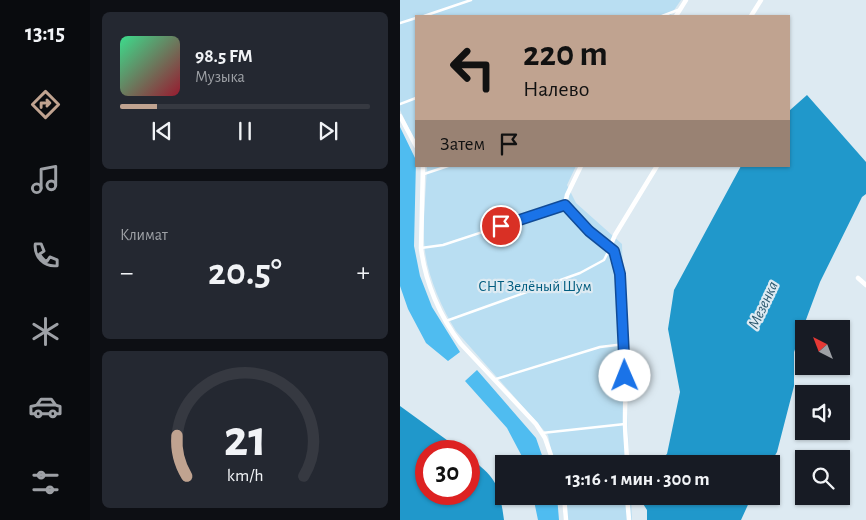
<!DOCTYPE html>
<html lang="ru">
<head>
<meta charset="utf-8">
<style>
	:root { --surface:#171b24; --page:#242831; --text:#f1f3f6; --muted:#9ea1a6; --line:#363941; --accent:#c0a390 }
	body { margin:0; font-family:"Alegreya Sans",sans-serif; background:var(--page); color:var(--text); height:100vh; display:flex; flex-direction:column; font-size:19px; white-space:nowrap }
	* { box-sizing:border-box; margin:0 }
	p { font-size:16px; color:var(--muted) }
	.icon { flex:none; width:28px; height:28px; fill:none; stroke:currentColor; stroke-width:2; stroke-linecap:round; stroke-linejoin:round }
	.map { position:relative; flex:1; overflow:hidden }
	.side { display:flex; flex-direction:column; gap:12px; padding:12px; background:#0d0f14; width:310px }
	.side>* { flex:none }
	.hud { position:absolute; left:15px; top:15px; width:375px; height:152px; border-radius:0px; box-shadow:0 1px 4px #0004; background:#c0a390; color:#111; overflow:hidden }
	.needle { width:32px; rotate:318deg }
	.controls { position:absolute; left:395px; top:320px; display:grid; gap:10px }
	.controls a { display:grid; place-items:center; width:55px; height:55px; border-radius:0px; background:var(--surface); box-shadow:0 1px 4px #0004; font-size:25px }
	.speed { position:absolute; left:15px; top:440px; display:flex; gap:10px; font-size:25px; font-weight:700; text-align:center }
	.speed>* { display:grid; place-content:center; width:65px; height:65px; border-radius:50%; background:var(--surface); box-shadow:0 1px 4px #0004; line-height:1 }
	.speed .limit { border:8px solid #d22; background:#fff; color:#111 }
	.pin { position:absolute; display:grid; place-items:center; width:42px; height:42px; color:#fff; margin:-21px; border:2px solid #fff; border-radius:50%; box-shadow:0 1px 5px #0007 }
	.me { position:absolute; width:55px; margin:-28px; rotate:359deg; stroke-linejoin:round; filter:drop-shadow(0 0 4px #0008) }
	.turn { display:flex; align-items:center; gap:18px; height:105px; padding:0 25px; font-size:22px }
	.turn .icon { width:65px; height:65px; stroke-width:2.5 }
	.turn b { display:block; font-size:35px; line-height:42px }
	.then { display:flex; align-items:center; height:48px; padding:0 25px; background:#0003; gap:10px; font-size:19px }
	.big { font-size:38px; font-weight:700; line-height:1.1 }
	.side .card { flex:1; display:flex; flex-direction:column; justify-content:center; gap:8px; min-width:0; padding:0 18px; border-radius:8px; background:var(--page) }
	.side .dial { align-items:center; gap:0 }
	.dial svg { height:130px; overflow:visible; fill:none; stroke:var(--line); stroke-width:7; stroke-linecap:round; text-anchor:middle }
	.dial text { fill:var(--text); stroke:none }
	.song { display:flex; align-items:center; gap:15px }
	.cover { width:60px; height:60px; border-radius:8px; background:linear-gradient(135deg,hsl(150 70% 55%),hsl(350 70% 35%)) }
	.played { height:5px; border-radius:2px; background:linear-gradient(90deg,var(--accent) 15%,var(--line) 15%) }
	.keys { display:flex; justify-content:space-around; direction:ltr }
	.heat { display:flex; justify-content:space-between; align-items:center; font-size:28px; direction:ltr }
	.trip { position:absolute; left:95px; top:455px; width:285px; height:50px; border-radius:0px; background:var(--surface); box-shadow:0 1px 4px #0004; font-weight:700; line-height:50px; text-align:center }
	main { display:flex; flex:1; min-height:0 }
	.menu { display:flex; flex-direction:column; width:90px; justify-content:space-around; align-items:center; background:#090b0e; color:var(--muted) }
	.menu .icon { width:35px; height:35px }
	.menu .selected { color:var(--accent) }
	.menu b { font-size:22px; color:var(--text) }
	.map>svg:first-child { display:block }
	.green { fill:#b9def2 }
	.forest { fill:#4fbcf0 }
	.water { fill:#2098cb }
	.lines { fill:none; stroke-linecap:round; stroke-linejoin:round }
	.service { stroke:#fff; stroke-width:2.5 }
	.minor { stroke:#fff; stroke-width:4.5 }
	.route-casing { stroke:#114b97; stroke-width:12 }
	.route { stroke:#1a73e8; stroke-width:9 }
	.labels { text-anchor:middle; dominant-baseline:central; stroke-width:4.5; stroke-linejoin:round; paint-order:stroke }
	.park-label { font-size:15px; fill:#015c7f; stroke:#ddeaf2 }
	.water-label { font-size:16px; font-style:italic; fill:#2a576d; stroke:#ddeaf2 }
</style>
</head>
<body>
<main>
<nav class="menu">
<b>13:15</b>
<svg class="icon selected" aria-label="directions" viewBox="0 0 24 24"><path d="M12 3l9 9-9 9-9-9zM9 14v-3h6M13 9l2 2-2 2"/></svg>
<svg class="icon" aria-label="music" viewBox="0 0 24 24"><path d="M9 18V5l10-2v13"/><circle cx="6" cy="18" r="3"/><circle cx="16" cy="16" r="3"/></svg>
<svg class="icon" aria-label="phone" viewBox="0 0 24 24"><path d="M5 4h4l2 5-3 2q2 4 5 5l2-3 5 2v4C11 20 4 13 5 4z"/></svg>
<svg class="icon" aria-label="climate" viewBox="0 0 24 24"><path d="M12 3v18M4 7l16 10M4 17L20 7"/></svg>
<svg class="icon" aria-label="car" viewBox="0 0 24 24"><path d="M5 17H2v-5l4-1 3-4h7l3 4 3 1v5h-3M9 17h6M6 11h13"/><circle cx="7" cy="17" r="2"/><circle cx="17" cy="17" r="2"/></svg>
<svg class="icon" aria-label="filters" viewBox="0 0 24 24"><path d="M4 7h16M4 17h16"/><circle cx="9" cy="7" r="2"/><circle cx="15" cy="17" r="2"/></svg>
</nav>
<section class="side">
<div class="card">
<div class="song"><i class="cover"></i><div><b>98.5 FM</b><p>Музыка</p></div></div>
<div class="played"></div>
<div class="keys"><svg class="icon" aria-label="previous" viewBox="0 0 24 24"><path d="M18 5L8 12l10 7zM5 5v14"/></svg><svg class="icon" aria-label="pause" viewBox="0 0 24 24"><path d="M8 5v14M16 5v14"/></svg><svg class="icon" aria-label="next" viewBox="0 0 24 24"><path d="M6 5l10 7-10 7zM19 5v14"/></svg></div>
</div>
<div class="card"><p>Климат</p>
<div class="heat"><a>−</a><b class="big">20.5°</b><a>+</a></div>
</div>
<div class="card dial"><svg viewBox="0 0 100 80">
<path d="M14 69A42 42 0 1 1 86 69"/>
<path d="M14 69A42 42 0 0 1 8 44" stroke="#c0a390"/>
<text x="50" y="56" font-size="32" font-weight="700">21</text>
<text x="50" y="72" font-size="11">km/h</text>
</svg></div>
</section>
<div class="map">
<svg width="466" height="520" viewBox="0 0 466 520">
	<rect width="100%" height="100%" fill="#ddeaf2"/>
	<path class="green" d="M0,0H281L270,16H16V143L0,110Z
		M27,166H176L167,185L176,203L222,244L229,464H154L148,435L56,331C40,305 25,271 24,240C23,216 26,191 27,166Z
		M162,496H231L232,520H164Z"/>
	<path class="forest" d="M0,127L16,160L14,246L20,276L32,307L60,352L48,361L26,343L8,309L0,286Z
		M77,370L136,438L145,464H126L107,428L65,381Z
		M133,496H157L159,520H138Z"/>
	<path class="water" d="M407,95L466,162V194L462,197L420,282L394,352V386L377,452L370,464H255L267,454L280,392L268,329L274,290L341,166H389V111Z
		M0,406L62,451H26V494H69V457C97,479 99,484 104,520H0Z
		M238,496H352L341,520H247V510Z"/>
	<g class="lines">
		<path class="service" d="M24,16L71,0
			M262,16L278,10
			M0,23L16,18
			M0,104L16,98
			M24,174L48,166
			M21,248L43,245L165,205
			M46,321L180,273L204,260L210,248
			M96,379L200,347L225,344
			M142,433L225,424"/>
		<path class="minor" d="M276,16L286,0
			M351,16L361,0
			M0,116L16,146
			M23,166L21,248C25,282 40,317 61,344L136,424L145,438L154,464
			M181,166L167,195L165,205L189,231L210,247
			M458,278L466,285
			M227,464C227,450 225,436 225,422C225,387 230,272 210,247L215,235L257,166
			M164,496L166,520
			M227,496L229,520"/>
	</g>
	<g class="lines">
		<defs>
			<path id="route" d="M101,226L165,205L189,231L214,251L220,274L225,376"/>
		</defs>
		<use href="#route" class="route-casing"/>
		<use href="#route" class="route"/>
	</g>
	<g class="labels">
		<g class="park-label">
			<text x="135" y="286">СНТ Зелёный Шум</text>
		</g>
		<g class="water-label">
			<text transform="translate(363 305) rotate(-65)">Мезенка</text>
		</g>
	</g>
</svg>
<div class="controls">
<a><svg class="needle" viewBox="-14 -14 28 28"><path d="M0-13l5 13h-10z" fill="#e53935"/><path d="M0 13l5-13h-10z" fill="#9ea1a6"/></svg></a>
<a><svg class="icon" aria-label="sound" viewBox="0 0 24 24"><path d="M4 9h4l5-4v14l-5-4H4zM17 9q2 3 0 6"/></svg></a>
<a><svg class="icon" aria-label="search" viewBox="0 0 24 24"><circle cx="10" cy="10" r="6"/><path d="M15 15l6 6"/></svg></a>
</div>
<div class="speed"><div class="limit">30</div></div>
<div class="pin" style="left:101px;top:226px;background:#d93025"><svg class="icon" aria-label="arrive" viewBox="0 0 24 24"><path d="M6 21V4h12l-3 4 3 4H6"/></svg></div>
<svg class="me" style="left:225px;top:376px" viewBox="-20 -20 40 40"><circle r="19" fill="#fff"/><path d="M0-13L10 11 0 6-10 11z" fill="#1a73e8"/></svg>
<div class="trip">13:16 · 1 мин · 300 m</div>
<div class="hud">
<div class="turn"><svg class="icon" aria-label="left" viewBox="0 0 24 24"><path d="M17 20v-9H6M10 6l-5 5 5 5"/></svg><div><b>220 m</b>Налево</div></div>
<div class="then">Затем<svg class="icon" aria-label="arrive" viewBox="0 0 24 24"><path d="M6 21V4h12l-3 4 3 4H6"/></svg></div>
</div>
</div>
</main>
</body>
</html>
